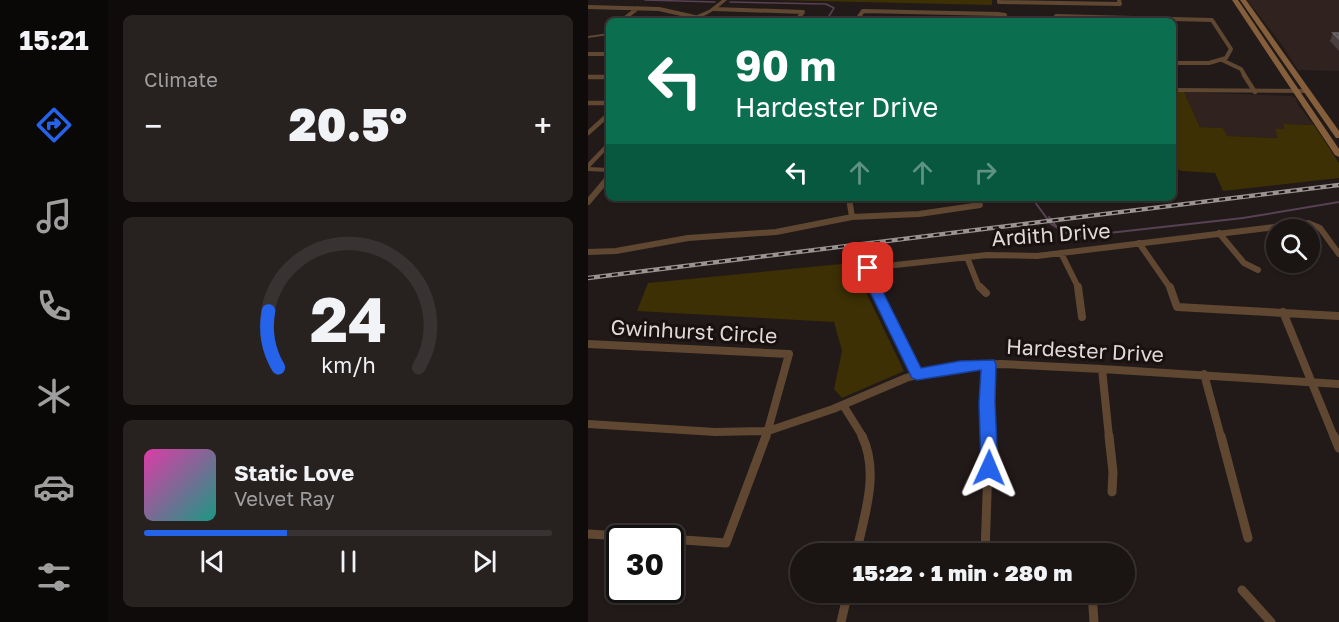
<!DOCTYPE html>
<html lang="en">
<head>
<meta charset="utf-8">
<style>
	:root { --surface:#1a1412; --page:#272120; --text:#f1f3f6; --muted:#9f9e9f; --line:#383332; --accent:#2563eb }
	body { margin:0; font-family:"Golos Text",sans-serif; background:var(--page); color:var(--text); height:100vh; display:flex; flex-direction:column; font-size:22px; white-space:nowrap }
	* { box-sizing:border-box; margin:0 }
	p { font-size:20px; color:var(--muted) }
	.icon { flex:none; width:33px; height:33px; fill:none; stroke:currentColor; stroke-width:2; stroke-linecap:round; stroke-linejoin:round }
	.map { position:relative; flex:1; overflow:hidden }
	.panel { display:flex; flex-direction:column; gap:15px; padding:15px; background:#0e0b0a; width:480px }
	.panel>* { flex:none }
	.hud { position:absolute; left:18px; top:18px; width:570px; height:183px; border-radius:9px; box-shadow:0 2px 4px #0004,0 0 0 2px var(--line); background:#0b6e4f; color:#fff; overflow:hidden }
	.buttons { position:absolute; left:678px; top:219px; display:grid; gap:12px }
	.buttons a { display:grid; place-items:center; width:54px; height:54px; border-radius:50%; background:var(--surface); box-shadow:0 2px 4px #0004,0 0 0 2px var(--line); font-size:30px }
	.speed { position:absolute; left:18px; top:525px; display:flex; gap:12px; font-size:30px; font-weight:700; text-align:center }
	.speed>* { display:grid; place-content:center; width:78px; height:78px; border-radius:50%; background:var(--surface); box-shadow:0 2px 4px #0004,0 0 0 2px var(--line); line-height:1 }
	.speed .limit { border:3px solid #111; border-radius:9px; background:#fff; color:#111 }
	.pin { position:absolute; display:grid; place-items:center; width:51px; height:51px; color:#fff; margin:-26px; border-radius:12px; box-shadow:0 3px 9px #0006 }
	.me { position:absolute; width:66px; margin:-33px; rotate:1deg; stroke-linejoin:round; filter:drop-shadow(0 0 4px #0008) }
	.turn { display:flex; align-items:center; gap:21px; height:126px; padding:0 30px; font-size:27px }
	.turn .icon { width:78px; height:78px; stroke-width:2.5 }
	.turn b { display:block; font-size:42px; line-height:51px }
	.lanes { display:flex; align-items:center; height:57px; padding:0 30px; background:#0003; justify-content:center; gap:30px; direction:ltr }
	.lanes .off { opacity:.35 }
	.big { font-size:45px; font-weight:800; line-height:1.1 }
	.panel .tile { flex:1; display:flex; flex-direction:column; justify-content:center; gap:9px; min-width:0; padding:0 21px; border-radius:9px; background:var(--page) }
	.panel .dial { align-items:center; gap:0 }
	.dial svg { height:156px; overflow:visible; fill:none; stroke:var(--line); stroke-width:7; stroke-linecap:round; text-anchor:middle }
	.dial text { fill:var(--text); stroke:none }
	.song { display:flex; align-items:center; gap:18px }
	.cover { width:72px; height:72px; border-radius:9px; background:linear-gradient(135deg,hsl(320 70% 55%),hsl(170 70% 35%)) }
	.played { height:6px; border-radius:3px; background:linear-gradient(90deg,var(--accent) 35%,var(--line) 35%) }
	.keys { display:flex; justify-content:space-around; direction:ltr }
	.heat { display:flex; justify-content:space-between; align-items:center; font-size:33px; direction:ltr }
	.trip { position:absolute; left:202px; top:543px; width:345px; height:60px; border-radius:30px; background:var(--surface); box-shadow:0 2px 4px #0004,0 0 0 2px var(--line); font-weight:800; line-height:60px; text-align:center }
	main { display:flex; flex:1; min-height:0 }
	.dock { display:flex; flex-direction:column; width:108px; justify-content:space-around; align-items:center; background:#0a0807; color:var(--muted) }
	.dock .icon { width:42px; height:42px }
	.dock .selected { color:var(--accent) }
	.dock b { font-size:27px; color:var(--text) }
	.map>svg:first-child { display:block }
	.built { fill:#30221e }
	.green { fill:#3c3004 }
	.lines { fill:none; stroke-linecap:round; stroke-linejoin:round }
	.stream-far1 { stroke:#574153; stroke-width:1.5 }
	.stream { stroke:#574153; stroke-width:2 }
	.minor-far4 { stroke:#5f4732; stroke-width:4 }
	.minor-far3 { stroke:#5f4732; stroke-width:4.5 }
	.minor-far2 { stroke:#5f4732; stroke-width:6 }
	.minor-far1 { stroke:#5f4732; stroke-width:8 }
	.minor { stroke:#5f4732; stroke-width:9 }
	.tertiary { fill:#5f4732; fill-rule:evenodd }
	.secondary { fill:#855f3b; fill-rule:evenodd }
	.rail-casing { stroke:#999391; stroke-width:4.5 }
	.rail { stroke:#18110f; stroke-width:2; stroke-dasharray:6; stroke-linecap:butt }
	.wall { fill:#473f40 }
	.building { fill:#584f51; stroke:#6d6566; stroke-width:1.5 }
	.route { fill:#2563eb; stroke:#184099; stroke-width:1.5 }
	.labels { text-anchor:middle; dominant-baseline:central; stroke-width:6; stroke-linejoin:round; paint-order:stroke }
	.street-label { font-size:21px; fill:#dfdad8; stroke:#18110f }
</style>
</head>
<body>
<main>
<nav class="dock">
<b>15:21</b>
<svg class="icon selected" aria-label="directions" viewBox="0 0 24 24"><path d="M12 3l9 9-9 9-9-9zM9 14v-3h6M13 9l2 2-2 2"/></svg>
<svg class="icon" aria-label="music" viewBox="0 0 24 24"><path d="M9 18V5l10-2v13"/><circle cx="6" cy="18" r="3"/><circle cx="16" cy="16" r="3"/></svg>
<svg class="icon" aria-label="phone" viewBox="0 0 24 24"><path d="M5 4h4l2 5-3 2q2 4 5 5l2-3 5 2v4C11 20 4 13 5 4z"/></svg>
<svg class="icon" aria-label="climate" viewBox="0 0 24 24"><path d="M12 3v18M4 7l16 10M4 17L20 7"/></svg>
<svg class="icon" aria-label="car" viewBox="0 0 24 24"><path d="M5 17H2v-5l4-1 3-4h7l3 4 3 1v5h-3M9 17h6M6 11h13"/><circle cx="7" cy="17" r="2"/><circle cx="17" cy="17" r="2"/></svg>
<svg class="icon" aria-label="filters" viewBox="0 0 24 24"><path d="M4 7h16M4 17h16"/><circle cx="9" cy="7" r="2"/><circle cx="15" cy="17" r="2"/></svg>
</nav>
<section class="panel">
<div class="tile"><p>Climate</p>
<div class="heat"><a>−</a><b class="big">20.5°</b><a>+</a></div>
</div>
<div class="tile dial"><svg viewBox="0 0 100 80">
<path d="M14 69A42 42 0 1 1 86 69"/>
<path d="M14 69A42 42 0 0 1 9 40" stroke="#2563eb"/>
<text x="50" y="56" font-size="32" font-weight="700">24</text>
<text x="50" y="72" font-size="11">km/h</text>
</svg></div>
<div class="tile">
<div class="song"><i class="cover"></i><div><b>Static Love</b><p>Velvet Ray</p></div></div>
<div class="played"></div>
<div class="keys"><svg class="icon" aria-label="previous" viewBox="0 0 24 24"><path d="M18 5L8 12l10 7zM5 5v14"/></svg><svg class="icon" aria-label="pause" viewBox="0 0 24 24"><path d="M8 5v14M16 5v14"/></svg><svg class="icon" aria-label="next" viewBox="0 0 24 24"><path d="M6 5l10 7-10 7zM19 5v14"/></svg></div>
</div>
</section>
<div class="map">
<svg width="751" height="622" viewBox="0 0 751 622">
	<rect width="100%" height="100%" fill="#221a18"/>
	<path class="built" d="M659,0H751V71L710,70L694,45Z
		M596,92L703,96L708,98L710,105L726,125L696,124L698,129H688L690,138L639,136L635,128L612,127Z"/>
	<path class="green" d="M184,0H404V5Z
		M585,92H596L612,127L635,128L639,136L690,138L687,129H697L695,124L726,125L751,163V178L635,191L627,173L594,171L585,168Z
		M264,263L316,371L254,398L246,389L254,351L246,322L49,311L60,283Z"/>
	<g class="lines">
		<path class="stream-far1" d="M57,0L127,2
			M142,2L238,4L246,8L238,21"/>
		<path class="stream" d="M444,198L463,224L485,237L655,218L751,202
			M461,217L468,226"/>
		<path class="minor-far4" d="M411,0V2L532,4L531,0
			M0,7L71,9L107,17
			M126,9L215,12L208,21
			M33,21L50,8
			M268,21L275,11L410,14L417,15L418,21
			M467,21L468,16L624,20L643,49L638,58L621,63H585
			M0,54H21
			M634,60L653,69L657,76"/>
		<path class="minor-far3" d="M656,75L667,92
			M0,77H21
			M0,103H21
			M0,133L21,114
			M0,166L21,144"/>
		<path class="minor-far2" d="M261,198L264,217
			M0,202L21,177
			M631,233L656,263L670,270
			M551,243L583,289
			M0,252L28,251L100,238L188,232L264,217L331,214L392,205
			M473,253L491,289
			M379,257L390,285L394,289
			M287,289L280,268L399,255L449,256L720,223L732,228L751,254"/>
		<path class="minor-far1" d="M287,287L329,375
			M392,287L398,293
			M490,287L494,317
			M582,287L589,307L751,316
			M695,312L746,437
			M0,344L201,354L178,437
			M401,364L399,403L401,437
			M514,369L521,437
			M616,374L633,437
			M255,405L275,437
			M0,424L127,432L180,431L245,409L318,378L350,369L383,365L413,364L514,369L751,384"/>
		<path class="minor" d="M521,436L525,472L524,492
			M633,436L660,538
			M746,436L751,448
			M0,534L71,538
			M82,539L138,543L178,436
			M268,554C276,516 292,473 274,436
			M397,554L401,436
			M654,590L683,622
			M504,592L506,622
			M253,622L260,592"/>
		<path class="tertiary" d="M134,0H139C127,11 111,21 95,21L121,10Z
			M21,33V35L0,38V36Z
			M585,88L720,89L723,91L720,93L585,92Z
			M0,167L21,168V172L0,171Z"/>
		<path class="secondary" d="M644,0H650L751,149V157L747,155Z
			M652,0H658L751,131V138H748Z"/>
		<defs>
			<path id="rail" d="M0,278L751,185"/>
		</defs>
		<use href="#rail" class="rail-casing"/>
		<use href="#rail" class="rail"/>
	</g>
	<path class="wall" d="M745,33H751V51L742,41Z"/>
	<path class="building" d="M745,33H751V39Z"/>
	<path class="route" d="M280,264L287,268L296,294L333,368L372,361L406,360L408,364L407,403L410,468L407,473L401,475L395,473L393,468L391,403L393,370L329,380L324,378L283,294L274,268Z"/>
	<g class="labels">
		<g class="street-label">
			<text transform="translate(463 234) rotate(-4)">Ardith Drive</text>
			<text transform="translate(106 331) rotate(3)">Gwinhurst Circle</text>
			<text transform="translate(497 350) rotate(3)">Hardester Drive</text>
		</g>
	</g>
</svg>
<div class="buttons">
<a><svg class="icon" aria-label="search" viewBox="0 0 24 24"><circle cx="10" cy="10" r="6"/><path d="M15 15l6 6"/></svg></a>
</div>
<div class="speed"><div class="limit">30</div></div>
<div class="pin" style="left:280px;top:268px;background:#d93025"><svg class="icon" aria-label="arrive" viewBox="0 0 24 24"><path d="M6 21V4h12l-3 4 3 4H6"/></svg></div>
<svg class="me" style="left:401px;top:468px" viewBox="-20 -20 40 40"><path d="M0-17L14 15 0 8-14 15z" fill="#2563eb" stroke="#fff" stroke-width="4"/></svg>
<div class="trip">15:22 · 1 min · 280 m</div>
<div class="hud">
<div class="turn"><svg class="icon" aria-label="left" viewBox="0 0 24 24"><path d="M17 20v-9H6M10 6l-5 5 5 5"/></svg><div><b>90 m</b>Hardester Drive</div></div>
<div class="lanes"><svg class="icon" aria-label="left" viewBox="0 0 24 24"><path d="M17 20v-9H6M10 6l-5 5 5 5"/></svg><svg class="icon off" aria-label="ahead" viewBox="0 0 24 24"><path d="M12 20V5M6 11l6-6 6 6"/></svg><svg class="icon off" aria-label="ahead" viewBox="0 0 24 24"><path d="M12 20V5M6 11l6-6 6 6"/></svg><svg class="icon off" aria-label="right" viewBox="0 0 24 24"><path d="M7 20v-9h11M14 6l5 5-5 5"/></svg></div>
</div>
</div>
</main>
</body>
</html>
